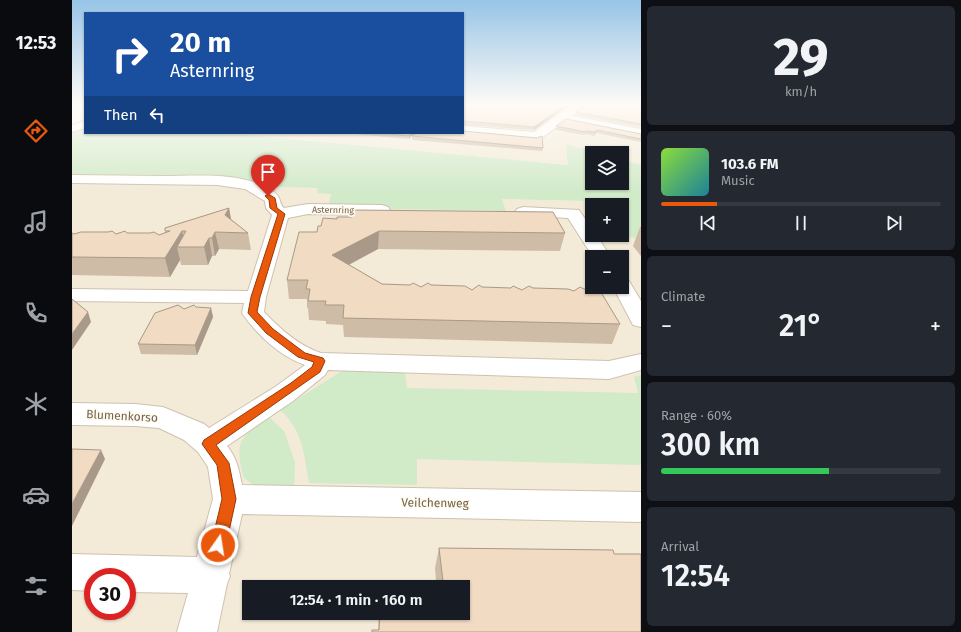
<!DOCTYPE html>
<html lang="en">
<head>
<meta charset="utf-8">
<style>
	:root { --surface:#171b24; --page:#242831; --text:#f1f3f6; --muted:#9ea1a6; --line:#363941; --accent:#ea580c }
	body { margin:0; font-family:"Fira Sans",sans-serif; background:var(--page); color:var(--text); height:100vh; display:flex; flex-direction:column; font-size:15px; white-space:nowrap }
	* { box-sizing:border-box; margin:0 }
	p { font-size:13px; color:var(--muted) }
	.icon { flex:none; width:22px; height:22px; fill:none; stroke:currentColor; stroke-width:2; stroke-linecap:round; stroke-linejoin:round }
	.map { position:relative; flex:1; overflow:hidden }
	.panel { display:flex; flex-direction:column; gap:6px; padding:6px; background:#0d0f14; width:320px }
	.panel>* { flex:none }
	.top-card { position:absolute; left:12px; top:12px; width:380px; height:122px; border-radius:0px; box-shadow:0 1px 3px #0004; background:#1a4fa0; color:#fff; overflow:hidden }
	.fabs { position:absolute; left:513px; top:146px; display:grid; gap:8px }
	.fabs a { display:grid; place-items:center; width:44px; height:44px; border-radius:0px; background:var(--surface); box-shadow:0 1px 3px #0004; font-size:20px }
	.speed { position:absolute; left:12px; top:568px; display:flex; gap:8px; font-size:20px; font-weight:700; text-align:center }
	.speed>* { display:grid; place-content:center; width:52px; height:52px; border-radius:50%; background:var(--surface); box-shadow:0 1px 3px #0004; line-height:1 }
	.speed .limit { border:6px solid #d22; background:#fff; color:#111 }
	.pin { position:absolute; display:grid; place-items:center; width:34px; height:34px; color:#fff; margin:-41px -17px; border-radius:50% 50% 50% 0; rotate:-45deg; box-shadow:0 0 4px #0007 }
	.pin .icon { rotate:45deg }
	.me { position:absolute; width:44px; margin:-22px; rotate:13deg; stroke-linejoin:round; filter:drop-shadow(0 0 3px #0008) }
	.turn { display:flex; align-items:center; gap:14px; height:84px; padding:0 20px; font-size:18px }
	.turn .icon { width:52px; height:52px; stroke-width:2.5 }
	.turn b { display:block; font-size:28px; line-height:34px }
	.then { display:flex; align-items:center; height:38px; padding:0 20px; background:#0003; gap:8px; font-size:15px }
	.big { font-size:30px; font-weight:600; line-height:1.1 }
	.panel .tile { flex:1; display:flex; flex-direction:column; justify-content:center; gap:6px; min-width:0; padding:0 14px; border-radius:6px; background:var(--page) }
	.panel .dial { align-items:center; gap:0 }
	.dial b { font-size:52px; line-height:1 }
	.song { display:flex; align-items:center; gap:12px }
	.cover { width:48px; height:48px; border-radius:6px; background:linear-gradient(135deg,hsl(90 70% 55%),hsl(190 70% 35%)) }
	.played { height:4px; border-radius:2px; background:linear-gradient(90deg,var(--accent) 20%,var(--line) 20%) }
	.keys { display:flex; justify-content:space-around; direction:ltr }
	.heat { display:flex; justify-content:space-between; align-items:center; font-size:22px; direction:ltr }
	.charge { height:6px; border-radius:3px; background:linear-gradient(90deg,#34c759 60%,var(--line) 0) }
	.trip { position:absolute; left:170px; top:580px; width:228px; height:40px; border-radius:0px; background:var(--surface); box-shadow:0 1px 3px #0004; font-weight:600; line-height:40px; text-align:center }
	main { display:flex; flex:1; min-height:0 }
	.tabs { display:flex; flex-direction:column; width:72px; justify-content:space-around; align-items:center; background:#090b0e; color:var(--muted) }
	.tabs .icon { width:28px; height:28px }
	.tabs .on { color:var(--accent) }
	.tabs b { font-size:18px; color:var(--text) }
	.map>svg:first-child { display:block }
	.residential { fill:#f3ead8; fill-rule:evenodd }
	.green { fill:#d1eac8 }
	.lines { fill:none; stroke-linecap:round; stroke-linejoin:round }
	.minor-casing { stroke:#cec1b0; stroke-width:2 }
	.minor { fill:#fff; fill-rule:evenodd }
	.wall { fill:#cfbca7 }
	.shaded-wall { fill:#a99988 }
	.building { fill:#f1dbc2; stroke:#a99988 }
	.route { fill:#ea580c; stroke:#983908 }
	.labels { text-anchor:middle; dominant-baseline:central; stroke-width:3.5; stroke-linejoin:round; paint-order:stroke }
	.far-street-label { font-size:9px; fill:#76614e; stroke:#fefbf1 }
	.near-street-label { font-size:12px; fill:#76614e; stroke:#fefbf1 }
</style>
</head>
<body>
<main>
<nav class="tabs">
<b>12:53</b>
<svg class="icon on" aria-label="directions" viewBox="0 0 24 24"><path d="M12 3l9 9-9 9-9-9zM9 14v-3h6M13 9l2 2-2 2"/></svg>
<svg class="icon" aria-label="music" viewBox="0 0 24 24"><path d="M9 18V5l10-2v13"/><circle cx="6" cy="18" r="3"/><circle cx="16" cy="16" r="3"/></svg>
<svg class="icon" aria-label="phone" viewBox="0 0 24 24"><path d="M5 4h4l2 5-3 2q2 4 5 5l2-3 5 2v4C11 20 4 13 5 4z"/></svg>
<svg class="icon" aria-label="climate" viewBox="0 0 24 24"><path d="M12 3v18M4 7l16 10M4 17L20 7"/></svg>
<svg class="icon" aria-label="car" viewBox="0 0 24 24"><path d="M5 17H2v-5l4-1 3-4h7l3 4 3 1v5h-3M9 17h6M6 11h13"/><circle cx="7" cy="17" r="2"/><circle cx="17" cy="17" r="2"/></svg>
<svg class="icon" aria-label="filters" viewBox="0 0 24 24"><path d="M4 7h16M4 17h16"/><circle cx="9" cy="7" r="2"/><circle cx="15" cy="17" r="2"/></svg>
</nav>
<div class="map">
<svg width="569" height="632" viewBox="0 0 569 632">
	<rect width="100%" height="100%" fill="#fcf7ea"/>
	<path class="residential" d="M391,104H569V165L550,159V153H527L494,144L497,165L155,133H391Z
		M0,175L153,177L200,187L247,188L245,193H259L257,208L434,211L430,199L515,201L520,209V235L569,238V632H0ZM520,257H550V287H520ZM21,577H55V611H21ZM177,587H391V613H177Z"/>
	<path class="green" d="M13,127V133H155L496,165L494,144L527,153H520V183H550V159L569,165V238L540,237L538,235H550V205H520V209L515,201L430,199L434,211L256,208L259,194L245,193L246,188L200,187L182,182L153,177L0,175V133Z
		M273,369L333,371L335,388L566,393L562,377L569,375V465L345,459V485L237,483C232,455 231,430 208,410Z
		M197,417L212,431L223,462L222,492L188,490L172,478C162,442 167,438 197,417Z"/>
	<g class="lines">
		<defs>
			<path id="minor" d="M503,104H515L500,116L569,129V137L493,121L468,139L464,140L389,133H391V126L462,132L485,115Z
				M13,121V128L0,132V125Z
				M0,175C30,175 61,176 91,176C126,176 168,171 199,190C211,197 206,203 212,208L236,204L310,205L316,207L318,210L316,213L310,215L236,214L216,218L194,297L192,312C208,329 227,346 249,353L537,361L569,354V370L537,379L256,370L253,375L221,401L155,446C165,458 167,470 170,485L569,492V522L170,514L157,574L158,576L155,584L145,632H105L116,593L55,592V577H21V591L0,590V554L125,557L141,499L136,467L126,452L112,440L87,428L63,426L0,425V403L63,404L91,407L132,424L137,428L203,387L233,365C208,356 185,335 170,313L172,303L0,301V289L176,291L200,215L194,208L193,201L173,189L145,185L0,183Z
				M451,207L507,210L520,229V235H524L539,257H521L496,218L445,215L443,212L445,209Z
				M550,279L557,281L569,301V327L561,325L541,287H550Z"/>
		</defs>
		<use href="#minor" class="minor-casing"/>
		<use href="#minor" class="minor"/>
	</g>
	<path class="wall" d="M391,104L484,114L462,130L391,125Z
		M569,104V127L503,115L504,112Z
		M484,126L569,134V142L524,133L522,136L514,134L512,135L484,130Z
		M271,133H342L337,139Z
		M340,136L471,148L470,151L340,140Z
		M157,208L159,219L176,233L179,250L147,249L143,256H140L136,265H109L108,260L98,277L0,275V233L2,234H44L55,233L87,235L94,232L93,228Z
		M246,226L493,233L488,251L306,249L277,265L310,284L349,287L359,285L400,290L410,287L450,290L548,324L540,344L272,337L271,325L254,324V321L237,320L236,308H235V299H217L215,280L245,232Z
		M568,227H569V256L561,246Z
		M124,307L139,308L141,317L125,355L69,354L66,344L112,309Z
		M367,548L541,550L542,554H569V632H300V630H306L307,613H391V587H338L339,581H364L363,568Z"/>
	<path class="shaded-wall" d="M496,104H500L484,114L462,130V127L485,111Z
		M525,130L524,133L522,136L523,132Z
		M340,133H342L337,139V136Z
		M157,208L160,225L153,215Z
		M110,231L114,247H105L108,260L98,277L93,258Z
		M307,231L306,249L261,273L260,255Z
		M143,232L147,249L143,256L140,238Z
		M137,238L140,256L136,265L132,247Z
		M139,308L141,317L125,355L123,345Z
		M16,312L19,322L0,350V334Z
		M29,450L33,459L0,526V504Z"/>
	<path class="building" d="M391,104H496L485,111L462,127L392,121L391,122Z
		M514,104H569V124L504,112Z
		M494,119L569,134V139L525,130L523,132L515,131L513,132L484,126Z
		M391,131L465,138L470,136L471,148L340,136L345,133H391Z
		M307,133H340L337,136Z
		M157,208L153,215L176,233L143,232L140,238H137L132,247H105L114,231H110L93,258L0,257V233L2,234L9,232H36L40,231L44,234L53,231L55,233H78L82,232L87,235L98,231H93V228Z
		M281,210L481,212L493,233L307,231L260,255L310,284L338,285L341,283L349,287L356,283L359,285L393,286L400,290L407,285L410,287L439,288L441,286L450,290L457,286L461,288L496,289L502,291L508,287L512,289H527L548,324L271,318L272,305H253L254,301H236L238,289H234L236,280H215L227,232H245L246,226H249L251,218L265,219V217H280Z
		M0,299L16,312L0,334Z
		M106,305L112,309L122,305L124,307L139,308L123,345L66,344L83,313Z
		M0,449L29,450L0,504Z
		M367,548L541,550L542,554H569V632H300V630H307L308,613H391V587H339V581H371Z"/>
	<linearGradient id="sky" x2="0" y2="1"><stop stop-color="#97c4e7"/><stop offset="0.54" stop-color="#fefbf6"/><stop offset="1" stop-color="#fefbf6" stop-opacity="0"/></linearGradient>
	<rect width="569" height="193" fill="url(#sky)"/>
	<path class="route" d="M196,194L203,198L205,208L213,214L188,297L185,312L201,329L233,353L251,358L253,361L248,372L144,445L157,463L164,499L154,545L152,550L146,552L141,550L139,545L150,499L145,465L130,444L132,440L219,383L240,367L242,362L226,357L194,333L176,313L179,297L206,214L198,208L197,200L193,196Z"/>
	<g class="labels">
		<g class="far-street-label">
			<text transform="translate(261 210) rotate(1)">Asternring</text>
		</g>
		<g class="near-street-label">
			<text transform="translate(50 416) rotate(3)">Blumenkorso</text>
			<text transform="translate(363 503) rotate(1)">Veilchenweg</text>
		</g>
	</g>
</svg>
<div class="fabs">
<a><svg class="icon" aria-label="layers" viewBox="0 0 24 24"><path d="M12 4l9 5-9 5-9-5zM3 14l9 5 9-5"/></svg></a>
<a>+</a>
<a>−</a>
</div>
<div class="speed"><div class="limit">30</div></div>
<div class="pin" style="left:196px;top:196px;background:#d93025"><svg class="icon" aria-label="arrive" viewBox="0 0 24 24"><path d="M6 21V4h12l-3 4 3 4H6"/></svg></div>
<svg class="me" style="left:146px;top:545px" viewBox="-20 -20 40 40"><circle r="17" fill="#ea580c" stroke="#fff" stroke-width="3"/><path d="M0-11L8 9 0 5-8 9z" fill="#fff"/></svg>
<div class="trip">12:54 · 1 min · 160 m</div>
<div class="top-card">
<div class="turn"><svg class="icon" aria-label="right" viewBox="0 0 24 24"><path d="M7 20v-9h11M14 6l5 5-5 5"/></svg><div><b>20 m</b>Asternring</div></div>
<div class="then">Then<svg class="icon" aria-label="left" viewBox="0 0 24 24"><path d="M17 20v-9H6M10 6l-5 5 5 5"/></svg></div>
</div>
</div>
<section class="panel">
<div class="tile dial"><b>29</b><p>km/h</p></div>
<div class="tile">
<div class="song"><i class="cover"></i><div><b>103.6 FM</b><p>Music</p></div></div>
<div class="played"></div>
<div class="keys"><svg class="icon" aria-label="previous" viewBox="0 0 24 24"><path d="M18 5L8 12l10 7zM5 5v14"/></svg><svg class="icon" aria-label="pause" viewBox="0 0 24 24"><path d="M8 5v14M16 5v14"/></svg><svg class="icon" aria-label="next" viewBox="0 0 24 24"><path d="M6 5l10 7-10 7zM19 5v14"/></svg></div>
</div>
<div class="tile"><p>Climate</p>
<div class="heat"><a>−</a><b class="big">21°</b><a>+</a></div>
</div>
<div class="tile"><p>Range · 60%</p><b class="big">300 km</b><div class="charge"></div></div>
<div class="tile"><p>Arrival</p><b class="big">12:54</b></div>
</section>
</main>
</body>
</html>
